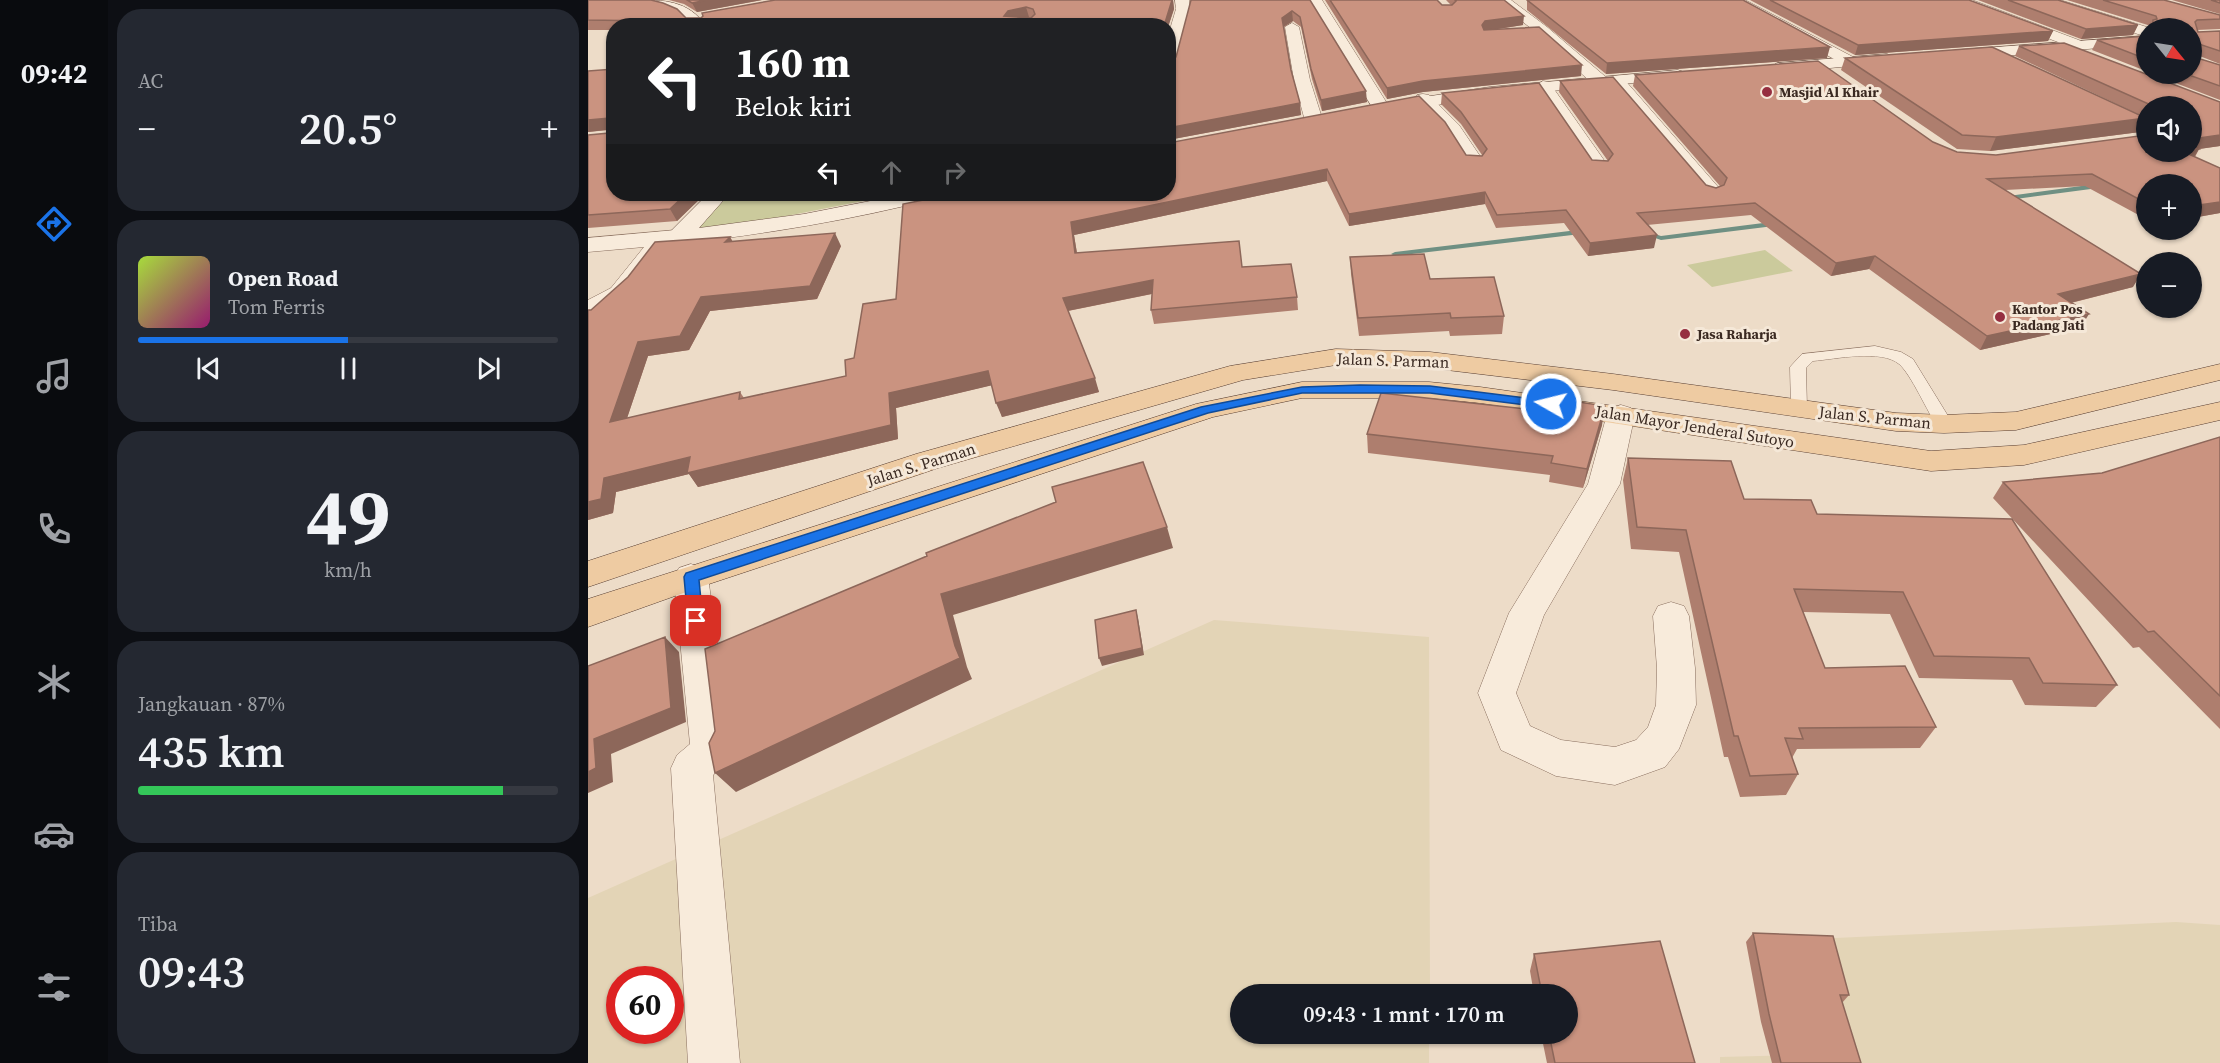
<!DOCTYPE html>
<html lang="id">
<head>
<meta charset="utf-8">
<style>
	:root { --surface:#171b24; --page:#242831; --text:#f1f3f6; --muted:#9ea1a6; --line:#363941; --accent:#1a73e8 }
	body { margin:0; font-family:"Source Serif 4",serif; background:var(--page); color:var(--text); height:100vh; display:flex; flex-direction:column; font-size:22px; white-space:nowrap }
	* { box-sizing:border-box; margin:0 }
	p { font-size:20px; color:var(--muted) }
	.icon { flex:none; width:33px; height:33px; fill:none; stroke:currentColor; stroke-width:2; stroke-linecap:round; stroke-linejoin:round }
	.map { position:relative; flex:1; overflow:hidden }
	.details { display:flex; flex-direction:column; gap:9px; padding:9px; background:#0d0f14; width:480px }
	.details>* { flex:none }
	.banner { position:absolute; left:18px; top:18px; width:570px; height:183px; border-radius:24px; box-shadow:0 2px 4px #0004; background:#202124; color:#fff; overflow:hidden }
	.needle { width:39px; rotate:120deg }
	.fabs { position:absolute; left:1548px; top:18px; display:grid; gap:12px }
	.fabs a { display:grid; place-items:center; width:66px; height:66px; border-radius:50%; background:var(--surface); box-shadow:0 2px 4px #0004; font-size:30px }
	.speed { position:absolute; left:18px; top:966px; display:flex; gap:12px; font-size:30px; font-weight:700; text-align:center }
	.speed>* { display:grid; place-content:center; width:78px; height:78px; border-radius:50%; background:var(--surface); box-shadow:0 2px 4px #0004; line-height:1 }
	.speed .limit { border:9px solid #d22; background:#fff; color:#111 }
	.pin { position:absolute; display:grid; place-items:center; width:51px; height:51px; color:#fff; margin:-26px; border-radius:12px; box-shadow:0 3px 9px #0006 }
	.me { position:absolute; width:66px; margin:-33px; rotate:278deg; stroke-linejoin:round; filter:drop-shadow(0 0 4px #0008) }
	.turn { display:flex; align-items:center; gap:21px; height:126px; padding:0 30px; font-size:27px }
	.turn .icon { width:78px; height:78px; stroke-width:2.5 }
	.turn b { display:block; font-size:42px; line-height:51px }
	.lanes { display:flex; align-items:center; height:57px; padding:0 30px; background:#0003; justify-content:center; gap:30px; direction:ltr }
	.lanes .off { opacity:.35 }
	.big { font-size:45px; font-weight:600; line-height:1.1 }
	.details .widget { flex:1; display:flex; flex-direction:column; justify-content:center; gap:9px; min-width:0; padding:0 21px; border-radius:24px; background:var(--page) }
	.details .dial { align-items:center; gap:0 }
	.dial b { font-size:78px; line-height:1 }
	.song { display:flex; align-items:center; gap:18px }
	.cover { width:72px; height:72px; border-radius:9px; background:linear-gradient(135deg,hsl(80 70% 55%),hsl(320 70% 35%)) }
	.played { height:6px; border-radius:3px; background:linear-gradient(90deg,var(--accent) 50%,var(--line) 50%) }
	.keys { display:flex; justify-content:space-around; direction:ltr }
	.heat { display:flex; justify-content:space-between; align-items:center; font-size:33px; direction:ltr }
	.charge { height:9px; border-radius:4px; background:linear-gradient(90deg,#34c759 87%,var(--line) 0) }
	.trip { position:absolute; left:642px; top:984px; width:348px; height:60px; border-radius:30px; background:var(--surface); box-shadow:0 2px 4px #0004; font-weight:600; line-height:60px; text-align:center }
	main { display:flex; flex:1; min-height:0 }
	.tabs { display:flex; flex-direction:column; width:108px; justify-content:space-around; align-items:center; background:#090b0e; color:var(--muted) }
	.tabs .icon { width:42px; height:42px }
	.tabs .selected { color:var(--accent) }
	.tabs b { font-size:27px; color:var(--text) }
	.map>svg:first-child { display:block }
	.farmland { fill:#e3d4b6; fill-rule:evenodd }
	.green { fill:#cbca9c }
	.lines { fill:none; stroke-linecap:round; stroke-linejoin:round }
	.stream { fill:#6f9083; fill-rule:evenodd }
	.lane-casing { stroke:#896e5e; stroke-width:1 }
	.street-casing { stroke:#896e5e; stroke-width:1 }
	.secondary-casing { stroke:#6b4f41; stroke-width:1 }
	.primary-casing { stroke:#573d31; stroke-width:1 }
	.lane { fill:#f8ebdb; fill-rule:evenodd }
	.street { fill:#f8ebdb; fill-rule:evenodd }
	.secondary { fill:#f8ebdb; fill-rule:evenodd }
	.primary { fill:#eecba2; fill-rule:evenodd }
	.wall { fill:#ae7e6e }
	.shaded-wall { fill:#8d675a }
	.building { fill:#ca9380; stroke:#8d675a; stroke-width:1.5; fill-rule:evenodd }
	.route { fill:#1a73e8; stroke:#114b97; stroke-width:1.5 }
	.poi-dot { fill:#962f40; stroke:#f5e8d8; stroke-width:2 }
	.labels { text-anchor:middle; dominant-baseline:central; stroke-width:6; stroke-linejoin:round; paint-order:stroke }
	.far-poi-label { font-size:14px; font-weight:bold; fill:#3a2921; stroke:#f5e8d8; text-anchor:start }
	.street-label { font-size:16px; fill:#3a2921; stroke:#f5e8d8 }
</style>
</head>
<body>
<main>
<nav class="tabs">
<b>09:42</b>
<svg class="icon selected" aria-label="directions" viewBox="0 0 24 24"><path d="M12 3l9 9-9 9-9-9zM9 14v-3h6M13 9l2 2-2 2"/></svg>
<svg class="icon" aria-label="music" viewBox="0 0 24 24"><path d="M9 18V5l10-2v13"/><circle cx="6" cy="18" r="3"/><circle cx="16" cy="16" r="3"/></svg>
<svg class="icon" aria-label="phone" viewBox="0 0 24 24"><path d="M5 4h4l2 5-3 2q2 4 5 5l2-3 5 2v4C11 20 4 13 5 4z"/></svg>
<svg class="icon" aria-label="climate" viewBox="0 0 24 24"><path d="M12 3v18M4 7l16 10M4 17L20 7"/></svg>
<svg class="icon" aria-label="car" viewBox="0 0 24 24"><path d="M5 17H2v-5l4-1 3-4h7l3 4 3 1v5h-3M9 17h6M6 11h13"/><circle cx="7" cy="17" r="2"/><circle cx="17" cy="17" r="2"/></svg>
<svg class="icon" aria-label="filters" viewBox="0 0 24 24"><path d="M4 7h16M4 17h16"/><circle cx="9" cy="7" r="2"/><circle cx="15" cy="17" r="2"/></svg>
</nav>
<section class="details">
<div class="widget"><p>AC</p>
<div class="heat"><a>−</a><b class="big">20.5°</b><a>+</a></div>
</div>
<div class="widget">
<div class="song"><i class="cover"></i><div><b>Open Road</b><p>Tom Ferris</p></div></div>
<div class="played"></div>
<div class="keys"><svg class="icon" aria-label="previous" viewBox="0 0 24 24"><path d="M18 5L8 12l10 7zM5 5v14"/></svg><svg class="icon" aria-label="pause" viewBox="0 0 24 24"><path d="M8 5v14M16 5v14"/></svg><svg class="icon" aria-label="next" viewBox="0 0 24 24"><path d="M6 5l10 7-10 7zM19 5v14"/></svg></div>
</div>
<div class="widget dial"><b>49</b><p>km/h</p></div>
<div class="widget"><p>Jangkauan · 87%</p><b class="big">435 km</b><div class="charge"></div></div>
<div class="widget"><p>Tiba</p><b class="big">09:43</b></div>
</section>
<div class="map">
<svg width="1632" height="1063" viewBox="0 0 1632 1063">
	<rect width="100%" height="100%" fill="#eddcc8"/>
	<path class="farmland" d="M626,620L841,637L842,994H652V1034H841V1063H0V898ZM32,980H82V1030H32Z
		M1588,922L1632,925V1063H1132V1057L1250,1054L1226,939Z"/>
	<path class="green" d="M123,194H311L90,237Z
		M1177,250L1205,271L1124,287L1099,265Z"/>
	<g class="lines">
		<path class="stream" d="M1515,183L1519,185L1518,187L1413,201L1409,199L1413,197Z
			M1191,221L1195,223L1194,225L1073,240L1050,232L1054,230L1073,236Z
			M998,229L1002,231L1001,233L807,256L803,254L807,252Z"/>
		<defs>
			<path id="lane" d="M1287,346L1313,352L1325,359L1365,424L1362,428H1350C1340,413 1323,374 1311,364C1293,349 1248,359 1225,361L1218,368L1219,409L1217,413H1205L1203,409L1202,367L1214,354Z"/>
			<path id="street" d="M587,0H601L602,9L588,67L580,72V36L588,9Z
				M720,0H734L802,108L799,112H787Z
				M907,0H923L959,27L1019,78L1021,82L1019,86H1007L949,33Z
				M1140,0H1157L1267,58L1269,61L1267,64H1255Z
				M1364,0H1384L1496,42L1499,45L1496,48H1486L1366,3Z
				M1451,0H1472L1562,28H1558V36L1553,35L1453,3Z
				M704,23L711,27L722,80L735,121L732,125H720L717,121L706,80L697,27Z
				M1029,76L1035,78L1131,188L1134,192L1131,196L1124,198L1117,196L1023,84L1021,81Z
				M955,81L961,82L1018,163L1021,167L1018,171H1004L947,86Z
				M835,94L841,95L871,125L896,162L893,166H879L858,132L826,99L829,95Z
				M88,230L96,232L99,237L96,242L81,244C57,276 41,307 0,317V300L23,288L56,247L0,252V238Z
				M1033,405L1043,408L1047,414L1032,484L956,615L928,693L942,726L973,740L1027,747L1048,740L1060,727L1068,705L1069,668L1065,616L1070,606L1083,602L1096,606L1101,616L1107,668L1108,705L1091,749L1077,767L1027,785L968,776L913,750L890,693L921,613L1000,484L1019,414L1023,408Z
				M103,564L115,568L120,577L144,751L138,764L125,775L152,1063H100L83,768L89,755L102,744L86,577L91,568Z"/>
			<path id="secondary" d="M47,0C76,0 100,0 118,26H103L95,17L81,10L49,3Z
				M1558,36V44L1369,60L1361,55L1369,50Z
				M1299,54L1305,56L1307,59L1305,62L1189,73L1181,68L1189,63Z
				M1090,70L1096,72L1098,75L1096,78L902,97L790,114L784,113L781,109L784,105L790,104L902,87Z
				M120,194H141L111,228L216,214L318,194H352L349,198C264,220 177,234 90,244L82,242L79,237L82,232Z"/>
			<path id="primary" d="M748,349L842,352L1025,374L1308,413L1356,415L1428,412L1632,364V380L1428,430L1356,433L1308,431L1025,390L842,368L748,365L655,380L350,468L0,587V561L328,454L642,366Z
				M714,382H841L892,387L1343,451L1436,445L1632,402V420L1436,465L1343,471L892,403L841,398H714L625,417L115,586L0,627V599L608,404Z"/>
		</defs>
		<use href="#lane" class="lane-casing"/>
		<use href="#street" class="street-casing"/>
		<use href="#secondary" class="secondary-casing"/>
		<use href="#primary" class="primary-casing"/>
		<use href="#lane" class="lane"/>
		<use href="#street" class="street"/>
		<use href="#secondary" class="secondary"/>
		<use href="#primary" class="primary"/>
	</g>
	<path class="wall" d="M0,0L98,18H113L187,0H585L586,9L580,27V26H26V30H0Z
		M81,0H174L109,12L96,4Z
		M722,0L779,102L734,111L724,79L713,27L705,21L696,27L703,70L713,115L580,140V62Z
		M737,0H849L854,5H863L858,0H916L935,25L904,30L993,76L835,92L799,99Z
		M939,0L1239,58L1018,74L939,10Z
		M1162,0H1381L1465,31L1460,41L1267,55Z
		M1390,0H1470L1550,25L1545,35L1493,39Z
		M1479,0H1576L1632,15V29L1609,30L1610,32L1632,31V64L1609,55V58L1632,65V100L1564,74H1604V28H1561L1563,26Z
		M1584,0H1632V14Z
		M1558,36V71L1504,50L1509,40Z
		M1431,46L1632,102V146L1611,149L1607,157L1632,168V213L1604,218L1558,184V219L1497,186L1417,190L1545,287L1483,303L1493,327L1392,350L1281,269L1243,276L1163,215L1059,225L1066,248L1000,256L976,223L908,228L897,204L761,226L739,181L486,235L489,253L655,267L709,297L710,310L566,324L563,310L564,294L480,311L511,392L414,417L404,385L308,408L310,439L110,487L101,474L28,492L25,513L0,520V310H3L142,237L145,242L253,246L229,299L122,311L101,350L60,356L39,418L152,392L156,398L258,376L266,358L308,299L340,199L580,143L894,156V155L873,124L853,104L854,93L1004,160L1020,161L971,92L972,81L1118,185L1128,188L1132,186L1045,86L1047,75L1345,142L1369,152L1408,155L1558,152L1604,106H1558V118L1427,56Z
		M1257,58L1552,132L1402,151L1369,149L1253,70Z
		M0,71L117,194L89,221L0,228V135L21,133V130L0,132Z
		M762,257L842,279L916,316L914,334L862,336L861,331L771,336L763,274Z
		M1014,425L995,488L961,482L962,475L780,453L779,434Z
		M1632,437V729L1551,647L1545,648L1405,498L1415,482L1514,473Z
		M1040,458L1156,499L1229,514L1529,685L1508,707L1437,705L1424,680L1331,678L1302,614L1215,612L1237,668L1348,727L1332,748L1209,749L1204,758L1210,774L1198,795L1152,797L1140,757H1136L1091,552L1043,549L1035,480Z
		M1165,933L1261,995L1254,1003L1273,1063H1184L1173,1022L1158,942Z
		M946,954L1107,1063H959L953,1034H980V994H946L942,971Z"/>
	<path class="shaded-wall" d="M119,0H174L109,12L104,3Z
		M584,0H585L586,9L580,27V26H576Z
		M438,7L441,17L423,21L416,16L420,11Z
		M704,11L705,21L695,27L694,18Z
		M936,16L935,25L897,31L893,35L894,25L897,21Z
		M1550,25L1545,35L1493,39L1498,29Z
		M1465,31L1460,41L1267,55L1270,45Z
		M1242,47L1239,58L1018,74L1019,63Z
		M994,65L993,76L835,92L799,99V88L835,81Z
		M778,91L779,102L734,111L733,100Z
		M712,103L713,115L580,140V128Z
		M21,118L26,129L0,132V120Z
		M1558,118L1552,132L1402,151L1408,137Z
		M1632,135V146L1604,150V139Z
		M1611,149L1604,161L1596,152H1604V151Z
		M739,169V181L486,235L491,266L487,253L483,222Z
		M897,192V204L761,226V214Z
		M98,194H117L89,221L82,209Z
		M1632,202V213L1604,218V206Z
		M247,233L253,246L229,299L122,311L101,350L60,356L33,436L22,422L50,342L113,297Z
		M1069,235L1066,248L1000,256L1002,243Z
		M142,237L149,250L137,242Z
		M1287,256L1281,269L1243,276L1248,263Z
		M1553,274L1545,287L1462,308L1470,294Z
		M565,280L568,293L479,311L475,298Z
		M1501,314L1493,327L1392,350L1399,336Z
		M400,371L405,385L308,408L310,439L110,487L101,474L28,492L25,513L0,520V502L16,478L301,393Z
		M507,378L511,392L414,417L408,403Z
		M1017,406L1014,425L995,488L999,469Z
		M579,527L585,548L365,615L379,667L384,679L148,792L127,773L367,646L353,594Z
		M548,610L550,618L556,655L514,666L511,658Z
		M77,637L91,652L98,722L23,754L25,782L0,793V772L6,739Z"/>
	<path class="building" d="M0,0H63L75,3L89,9L98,18H113L115,16L114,13L187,0H584L576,26H129V22L0,20ZM438,7L445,9L447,14L443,18L416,16L420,11Z
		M99,0H119L104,3Z
		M603,0H722L778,91L733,100L723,69L712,17L704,11L694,18L703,70L712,103L580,128V62L588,57Z
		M742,0H849L854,5H864L868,1L867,0H916L936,16L897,21L894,25L896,30L951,27L994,65L835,81L799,88Z
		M939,0H1155L1242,47L1019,63Z
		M1182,0H1381L1465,31L1270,45Z
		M1420,0H1470L1550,25L1498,29Z
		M1515,0H1576L1632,15V19L1609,20L1607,22L1610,32L1632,31V51L1611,44L1608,46L1609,58L1632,65V86L1598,74H1604V28H1565V20L1569,19L1568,16Z
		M1623,0H1632V3Z
		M1558,36V59L1509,40Z
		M1476,43L1632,102V135L1604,139V106H1565L1431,46Z
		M1404,47L1558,118L1408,137L1374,135L1257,58Z
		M1230,61L1345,142L1369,152L1408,155L1558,135V152H1597H1596L1632,168V202L1604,206V184H1558V203L1504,174L1399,179L1553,274L1470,294L1501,314L1399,336L1287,256L1248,263L1167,203L1049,213L1069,235L1002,243L978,210L909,215L897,192L761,214L739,169L483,222L487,253L651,241L654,267L703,264L709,297L563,310L565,280L475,298L507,378L408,403L400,371L301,393L303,425L99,473L102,457L16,478L13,499L0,502V310H3L40,277L67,242L142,237L137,242L247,233L222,286L113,297L92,336L50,342L22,422L152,392L151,399L258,376L257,360L266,358L275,304L308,299L315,204L340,199L341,194H580V143L831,96L857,122L878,155L894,156L899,149L873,112L854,93L951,83L1004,160L1020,161L1025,154L972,81L1025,77L1118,185L1128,188L1136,185L1139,178L1047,75Z
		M26,69V194H98L82,209L0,215V135L21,133V118L0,120V71Z
		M1604,146L1611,149L1604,151Z
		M836,254L842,279L906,277L916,316L863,318L862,313L770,318L762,257Z
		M793,393L975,413L978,400L1017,406L999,469L963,463L965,456L779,434Z
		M1632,437V696L1566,631L1560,632L1415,482L1514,473Z
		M1040,458L1143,461L1156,499L1223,500L1229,514L1424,519L1529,685L1455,683L1441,658L1346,656L1315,592L1206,589L1237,668L1317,666L1348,727L1211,728L1215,739L1197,738L1210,774L1162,776L1150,736H1146L1098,530L1049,527Z
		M555,462L579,527L353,594L367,646L372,658L127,773L121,743L127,731L117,649L339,556L338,553L468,502L464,487Z
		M548,610L554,648L511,658L507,620Z
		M77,637L83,708L6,739L8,768L0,772V666Z
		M1165,933L1245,936L1261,995H1252L1273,1063H1193L1181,1014Z
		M1072,941L1107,1063H967L961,1034H980V994H954L946,954Z"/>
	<path class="route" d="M772,385L842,386L963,401L968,404L963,408L842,393H714L620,413L111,580L115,621L113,625H103L100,621L96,577L98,573L613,407L714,387Z"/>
	<g class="poi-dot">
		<circle cx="1179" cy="92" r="6"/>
		<circle cx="1412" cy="317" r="6"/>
		<circle cx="1097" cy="334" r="6"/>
	</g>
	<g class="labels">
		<g class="far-poi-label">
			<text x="1191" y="92">Masjid Al Khair</text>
			<text x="1424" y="309">Kantor Pos<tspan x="1424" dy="16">Padang Jati</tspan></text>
			<text x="1109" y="334">Jasa Raharja</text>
		</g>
		<g class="street-label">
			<text transform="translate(805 360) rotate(2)">Jalan S. Parman</text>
			<text transform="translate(1287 417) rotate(6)">Jalan S. Parman</text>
			<text transform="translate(1107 426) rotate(9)">Jalan Mayor Jenderal Sutoyo</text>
			<text transform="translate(333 464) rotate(-17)">Jalan S. Parman</text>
		</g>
	</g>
</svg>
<div class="fabs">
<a><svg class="needle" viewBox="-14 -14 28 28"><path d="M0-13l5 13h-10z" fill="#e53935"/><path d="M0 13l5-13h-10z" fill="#9ea1a6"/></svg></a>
<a><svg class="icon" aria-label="sound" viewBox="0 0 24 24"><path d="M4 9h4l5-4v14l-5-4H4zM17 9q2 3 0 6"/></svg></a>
<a>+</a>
<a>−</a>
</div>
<div class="speed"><div class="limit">60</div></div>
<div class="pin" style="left:108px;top:621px;background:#d93025"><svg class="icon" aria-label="arrive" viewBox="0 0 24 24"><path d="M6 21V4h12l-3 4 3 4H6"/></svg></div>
<svg class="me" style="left:963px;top:404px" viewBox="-20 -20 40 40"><circle r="17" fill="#1a73e8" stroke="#fff" stroke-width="3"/><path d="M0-11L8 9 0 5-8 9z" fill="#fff"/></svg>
<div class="trip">09:43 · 1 mnt · 170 m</div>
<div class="banner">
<div class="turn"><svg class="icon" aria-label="left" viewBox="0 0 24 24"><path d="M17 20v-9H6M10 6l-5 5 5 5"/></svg><div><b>160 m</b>Belok kiri</div></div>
<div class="lanes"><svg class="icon" aria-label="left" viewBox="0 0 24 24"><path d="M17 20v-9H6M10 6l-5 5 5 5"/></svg><svg class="icon off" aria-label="ahead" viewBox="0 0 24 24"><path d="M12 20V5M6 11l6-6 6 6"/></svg><svg class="icon off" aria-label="right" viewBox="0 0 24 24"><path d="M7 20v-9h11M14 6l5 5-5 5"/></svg></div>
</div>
</div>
</main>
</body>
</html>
